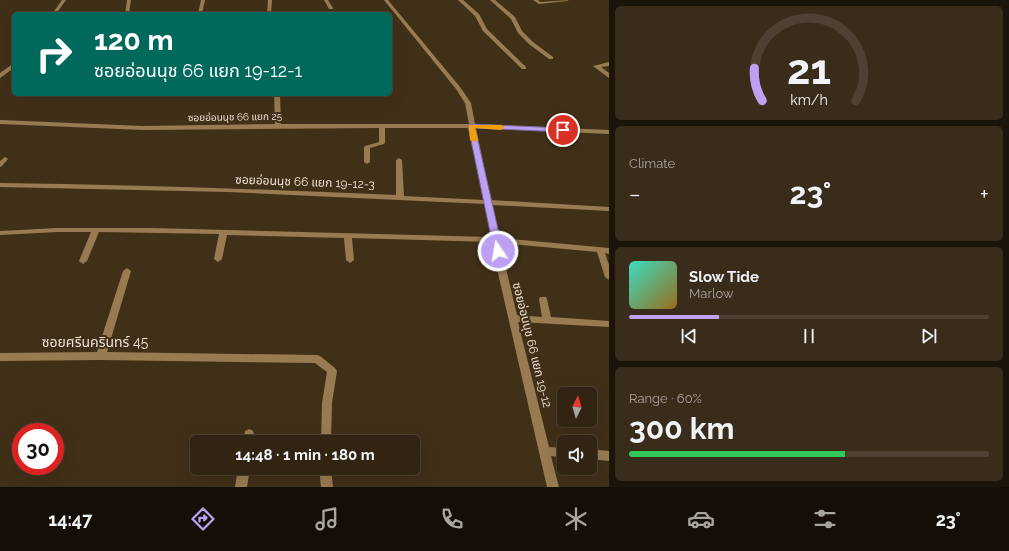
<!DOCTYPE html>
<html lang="en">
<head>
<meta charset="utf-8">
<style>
	:root { --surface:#312412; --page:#392c1b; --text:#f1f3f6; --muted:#a8a49f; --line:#4c4132; --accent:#bca0f2 }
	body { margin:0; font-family:Raleway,"Noto Sans Thai",sans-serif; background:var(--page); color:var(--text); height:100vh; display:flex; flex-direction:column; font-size:15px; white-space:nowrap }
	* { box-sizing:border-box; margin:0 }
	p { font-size:13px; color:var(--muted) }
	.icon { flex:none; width:22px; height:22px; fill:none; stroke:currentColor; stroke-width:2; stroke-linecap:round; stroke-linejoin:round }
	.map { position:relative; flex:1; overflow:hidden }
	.panel { display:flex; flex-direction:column; gap:6px; padding:6px; background:#1b140a; width:400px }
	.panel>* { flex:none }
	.hud { position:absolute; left:12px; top:12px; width:380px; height:84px; border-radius:6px; box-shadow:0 4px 16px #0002,0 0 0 1px var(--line); background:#00695c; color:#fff; overflow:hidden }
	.needle { width:26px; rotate:5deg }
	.tools { position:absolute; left:557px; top:387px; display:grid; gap:8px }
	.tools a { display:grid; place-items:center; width:40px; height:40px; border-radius:6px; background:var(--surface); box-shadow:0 4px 16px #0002,0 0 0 1px var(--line); font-size:20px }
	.speed { position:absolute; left:12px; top:423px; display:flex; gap:8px; font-size:20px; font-weight:700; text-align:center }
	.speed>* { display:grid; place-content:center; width:52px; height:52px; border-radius:50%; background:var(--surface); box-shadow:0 4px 16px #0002,0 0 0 1px var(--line); line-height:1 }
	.speed .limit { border:6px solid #d22; background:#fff; color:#111 }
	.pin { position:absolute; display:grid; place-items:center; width:34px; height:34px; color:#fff; margin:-17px; border:2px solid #fff; border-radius:50%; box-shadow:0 1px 4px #0007 }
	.me { position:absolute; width:44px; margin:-22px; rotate:348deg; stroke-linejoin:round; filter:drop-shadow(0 0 3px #0008) }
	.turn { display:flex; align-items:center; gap:14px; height:84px; padding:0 16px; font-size:18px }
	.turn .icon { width:52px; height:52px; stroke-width:2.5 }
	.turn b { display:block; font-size:28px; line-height:34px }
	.big { font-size:30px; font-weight:700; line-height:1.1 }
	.panel .card { flex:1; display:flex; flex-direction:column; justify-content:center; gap:6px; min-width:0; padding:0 14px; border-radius:6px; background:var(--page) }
	.panel .dial { align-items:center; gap:0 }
	.dial svg { height:104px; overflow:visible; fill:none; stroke:var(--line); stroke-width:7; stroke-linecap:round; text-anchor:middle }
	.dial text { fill:var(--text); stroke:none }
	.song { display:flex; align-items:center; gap:12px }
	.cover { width:48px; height:48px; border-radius:6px; background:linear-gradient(135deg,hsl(170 70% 55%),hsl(40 70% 35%)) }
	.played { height:4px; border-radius:2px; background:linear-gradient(90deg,var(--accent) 25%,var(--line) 25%) }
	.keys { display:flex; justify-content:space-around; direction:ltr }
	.heat { display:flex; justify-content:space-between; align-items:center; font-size:22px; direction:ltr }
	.charge { height:6px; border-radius:3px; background:linear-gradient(90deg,#34c759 60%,var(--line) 0) }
	.trip { position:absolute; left:190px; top:435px; width:230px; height:40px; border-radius:6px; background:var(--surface); box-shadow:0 4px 16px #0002,0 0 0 1px var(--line); font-weight:700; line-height:40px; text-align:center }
	.dock { display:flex; height:64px; justify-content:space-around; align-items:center; background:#140e07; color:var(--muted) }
	.dock .icon { width:28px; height:28px }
	.dock .selected { color:var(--accent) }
	.dock b { font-size:18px; color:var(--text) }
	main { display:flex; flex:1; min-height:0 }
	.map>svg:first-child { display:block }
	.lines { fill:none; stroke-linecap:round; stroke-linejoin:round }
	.street { fill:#987b51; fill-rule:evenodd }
	.route { fill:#bca0f2; stroke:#7a689d }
	.slow { fill:#f59e0b }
	.labels { text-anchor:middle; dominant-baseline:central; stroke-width:4; stroke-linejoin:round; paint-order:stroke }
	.far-street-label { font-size:10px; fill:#ede2d4; stroke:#413018 }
	.street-label { font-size:12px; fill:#ede2d4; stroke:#413018 }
	.near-street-label { font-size:14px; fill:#ede2d4; stroke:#413018 }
</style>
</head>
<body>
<main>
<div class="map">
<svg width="609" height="487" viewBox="0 0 609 487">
	<rect width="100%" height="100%" fill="#413018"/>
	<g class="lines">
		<path class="street" d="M62,0H66L56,14H52Z
			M127,0H131L129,14H125Z
			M201,0H205L202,14H198Z
			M268,0H272L271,14H267Z
			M324,0H328L333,8V9H329Z
			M384,0H388L460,87L471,103L475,124L609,130V134L476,128L491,200L609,207V211L492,205L499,238L609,248V254L605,253L609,265V280L605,277L597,252L500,243L517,315L542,317L539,299L540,297H546L547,299L551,317L609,321V327L518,322L549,447L564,448V458L551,456L559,487H547L498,273L492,242L352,238L354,260L350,263L346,260L344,238L227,235L222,259L218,262L214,259L219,234L99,232L87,261L83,264L79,261L91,232H58L0,235V231L58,228H152L491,237L485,204L228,192L0,187V183C132,185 264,189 396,195V160L399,158L402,160L404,196L484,200L470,128H385V143L384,144L370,148V162L367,164L364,162V147L365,146L379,142V128L143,130L0,124V120L143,126L275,124L274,94H280L281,124H469L465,103L456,89Z
			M458,0H463L479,14L487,29L526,67V69H522L483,31L475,16Z
			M490,0H495L515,17L522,31L533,42L553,57V59H549L529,44L518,33L511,19Z
			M533,0H538L540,2L569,0L567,1L539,4Z
			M609,62V66L601,67L609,73V78L593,66Z
			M14,63V68L0,78V73Z
			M180,94H186L182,97L180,96Z
			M5,157L8,159L2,166L0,167V161Z
			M127,268L131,271L107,352L317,355L320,356L335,368L337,371L332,403L331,442H321L322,403L327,372L315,363L101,360L0,361V353L97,352L123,271Z
			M249,429L253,431L254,434L253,442H243L245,431Z
			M590,449L609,451V461L590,459Z
			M238,468H250L247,487H235Z
			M319,468H331L333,487H321Z"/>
	</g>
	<path class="route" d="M471,124L563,128L567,130L563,132L475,128L503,251L498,254L494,251L468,126Z"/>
	<path class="slow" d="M469,125H501L505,127L501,130L475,128L478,140L474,142L470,140Z"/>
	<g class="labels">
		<g class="far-street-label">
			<text transform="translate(235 117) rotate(-1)">ซอยอ่อนนุช 66 แยก 25</text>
		</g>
		<g class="street-label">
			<text transform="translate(305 182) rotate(2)">ซอยอ่อนนุช 66 แยก 19-12-3</text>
			<text transform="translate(532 345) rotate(76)">ซอยอ่อนนุช 66 แยก 19-12</text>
		</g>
		<g class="near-street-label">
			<text x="95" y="342">ซอยศรีนครินทร์ 45</text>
		</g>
	</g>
</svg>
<div class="tools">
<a><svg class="needle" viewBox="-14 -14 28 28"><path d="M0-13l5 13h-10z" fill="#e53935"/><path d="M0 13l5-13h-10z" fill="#a8a49f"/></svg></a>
<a><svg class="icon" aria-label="sound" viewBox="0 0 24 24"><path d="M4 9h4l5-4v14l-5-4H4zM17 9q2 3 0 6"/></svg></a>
</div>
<div class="speed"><div class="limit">30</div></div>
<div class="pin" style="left:563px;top:130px;background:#d93025"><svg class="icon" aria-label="arrive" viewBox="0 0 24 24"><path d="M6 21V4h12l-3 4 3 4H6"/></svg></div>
<svg class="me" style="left:498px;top:251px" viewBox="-20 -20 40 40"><circle r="17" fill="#bca0f2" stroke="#fff" stroke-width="3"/><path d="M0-11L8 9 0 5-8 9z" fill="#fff"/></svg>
<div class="trip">14:48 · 1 min · 180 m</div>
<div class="hud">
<div class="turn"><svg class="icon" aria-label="right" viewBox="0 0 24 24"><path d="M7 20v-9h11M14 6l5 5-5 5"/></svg><div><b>120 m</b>ซอยอ่อนนุช 66 แยก 19-12-1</div></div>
</div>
</div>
<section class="panel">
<div class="card dial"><svg viewBox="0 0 100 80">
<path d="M14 69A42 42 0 1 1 86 69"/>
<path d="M14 69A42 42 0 0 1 8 44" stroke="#bca0f2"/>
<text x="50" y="56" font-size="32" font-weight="700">21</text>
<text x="50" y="72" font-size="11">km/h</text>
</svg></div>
<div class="card"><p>Climate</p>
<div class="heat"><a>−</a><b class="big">23°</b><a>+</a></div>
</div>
<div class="card">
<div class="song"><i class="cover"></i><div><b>Slow Tide</b><p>Marlow</p></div></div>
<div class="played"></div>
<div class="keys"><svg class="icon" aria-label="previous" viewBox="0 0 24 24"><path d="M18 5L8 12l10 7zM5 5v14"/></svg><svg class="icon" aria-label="pause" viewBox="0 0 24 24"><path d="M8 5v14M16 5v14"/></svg><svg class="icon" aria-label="next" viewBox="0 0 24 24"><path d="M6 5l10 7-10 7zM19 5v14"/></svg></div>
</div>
<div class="card"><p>Range · 60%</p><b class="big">300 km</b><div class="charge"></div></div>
</section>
</main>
<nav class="dock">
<b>14:47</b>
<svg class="icon selected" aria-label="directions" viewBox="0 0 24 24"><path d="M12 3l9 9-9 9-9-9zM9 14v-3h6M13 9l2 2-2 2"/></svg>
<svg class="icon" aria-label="music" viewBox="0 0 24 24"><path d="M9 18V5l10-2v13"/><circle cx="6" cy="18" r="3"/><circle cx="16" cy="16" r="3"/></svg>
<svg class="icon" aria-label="phone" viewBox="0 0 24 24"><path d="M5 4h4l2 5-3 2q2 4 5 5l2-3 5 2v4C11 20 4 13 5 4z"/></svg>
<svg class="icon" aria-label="climate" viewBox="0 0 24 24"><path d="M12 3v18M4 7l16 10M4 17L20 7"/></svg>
<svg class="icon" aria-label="car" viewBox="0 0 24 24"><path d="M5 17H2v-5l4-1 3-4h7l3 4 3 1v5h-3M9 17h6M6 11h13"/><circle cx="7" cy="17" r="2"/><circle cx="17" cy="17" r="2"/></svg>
<svg class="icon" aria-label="filters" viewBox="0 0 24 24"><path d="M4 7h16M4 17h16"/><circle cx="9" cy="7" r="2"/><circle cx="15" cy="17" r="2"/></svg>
<b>23°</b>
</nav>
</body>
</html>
